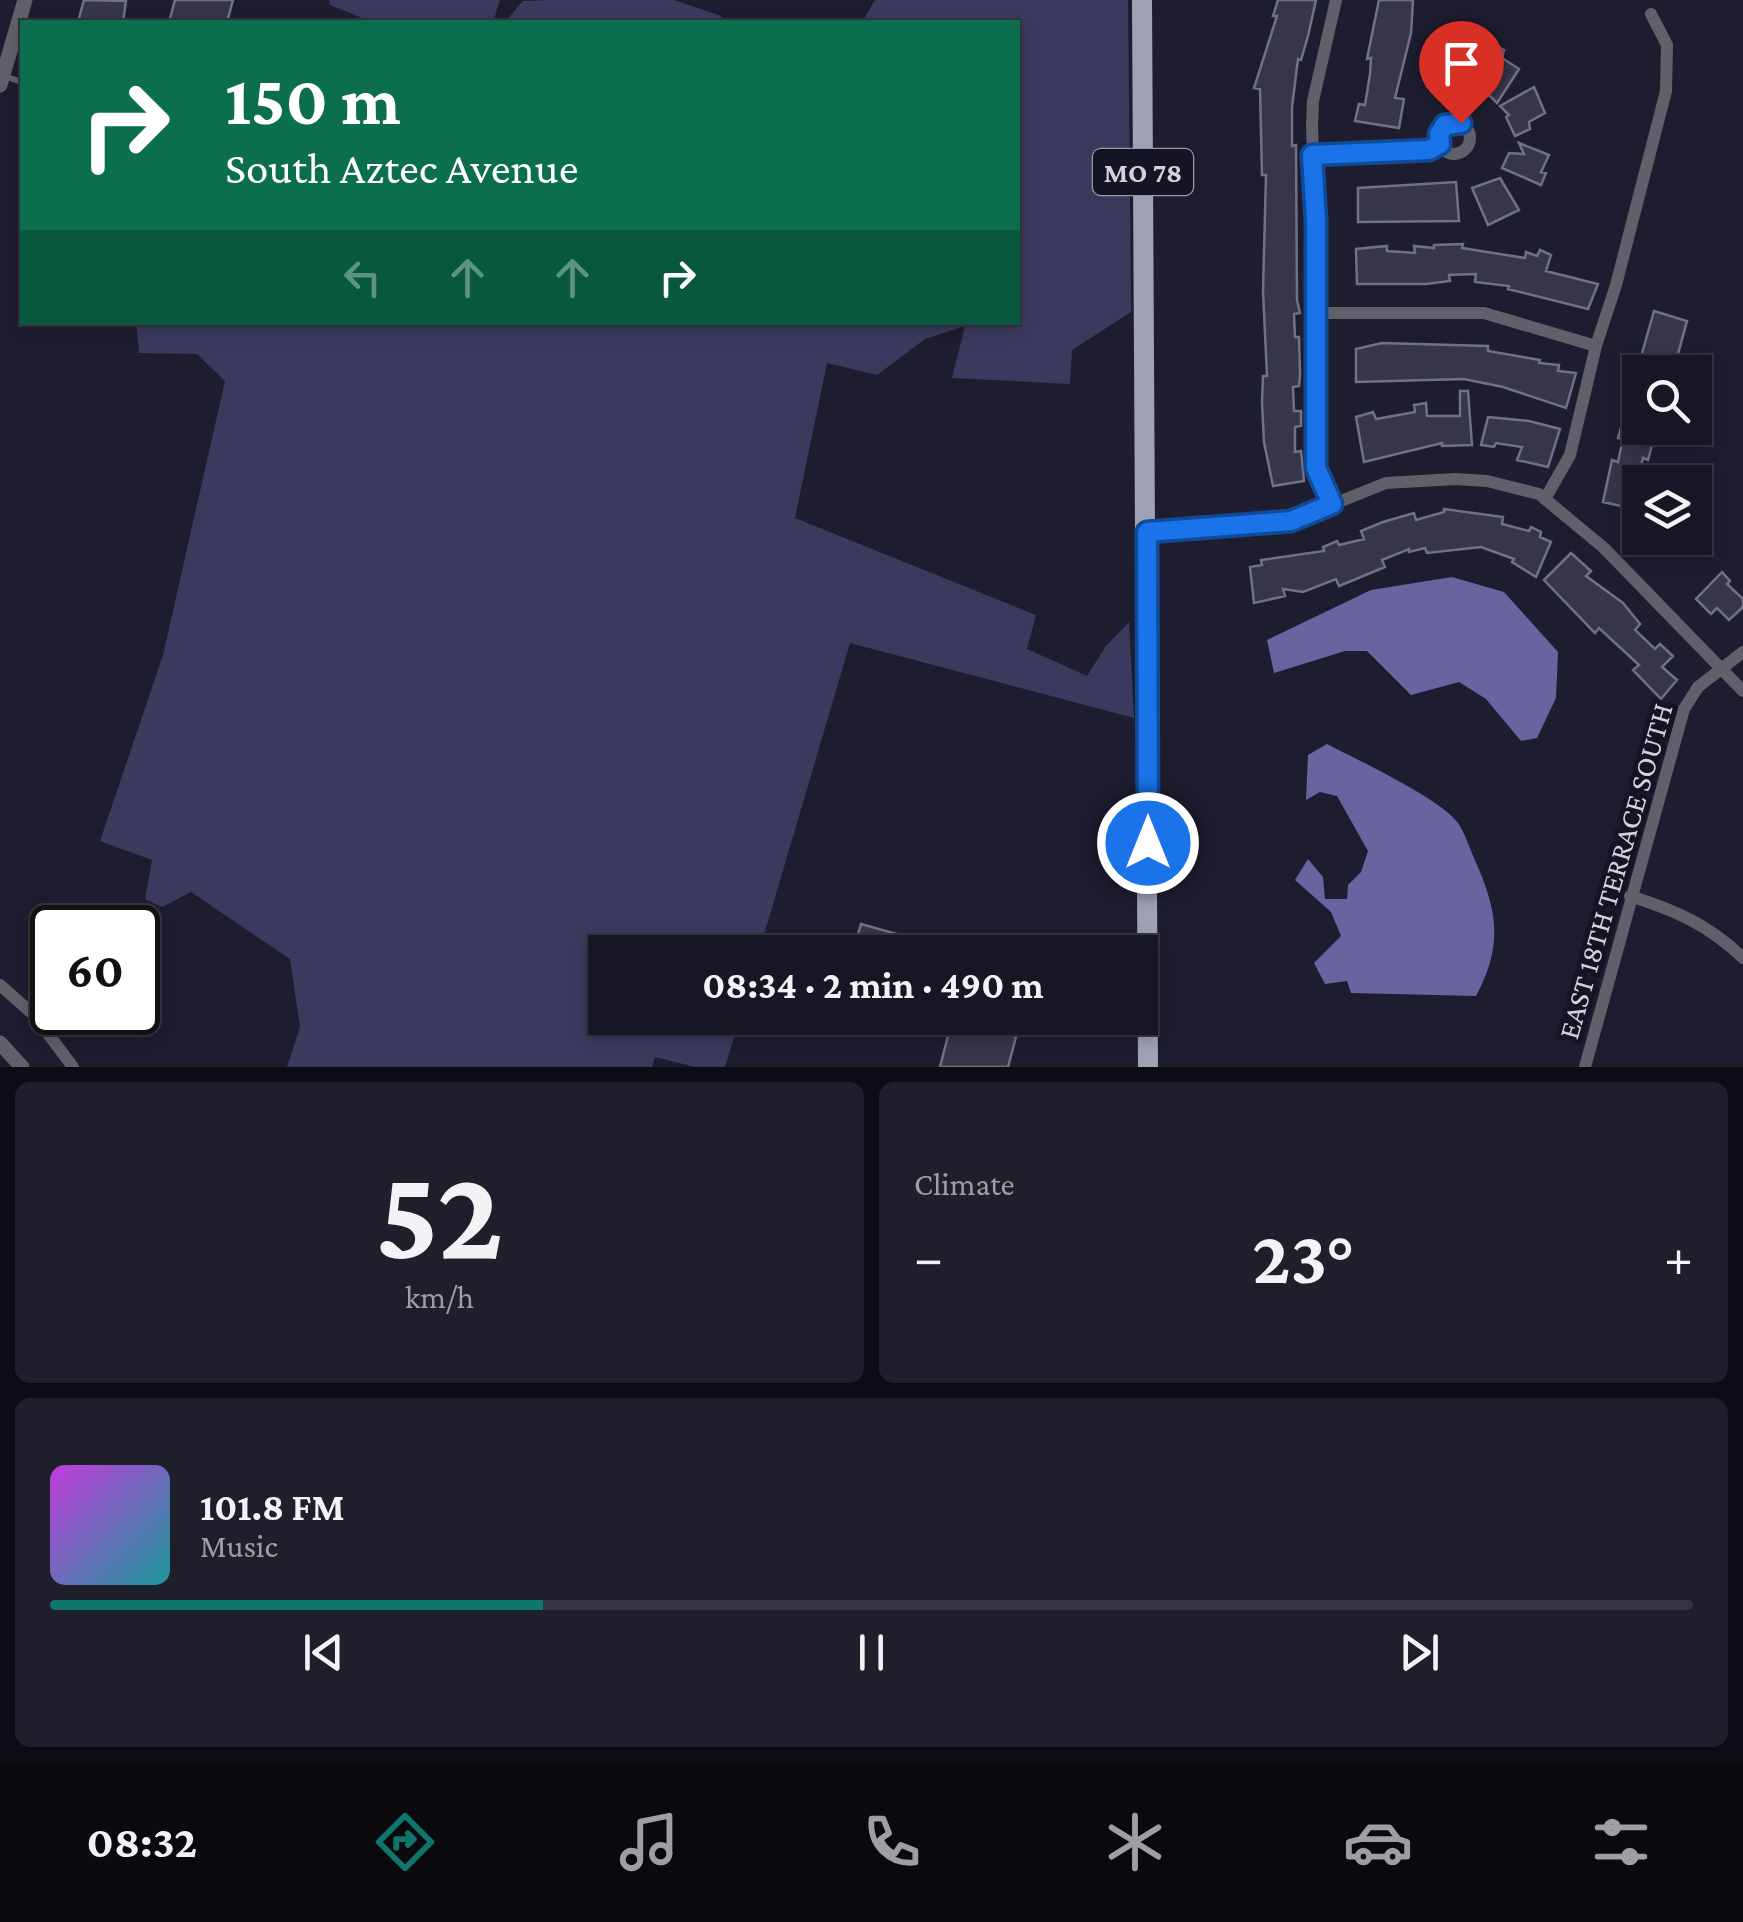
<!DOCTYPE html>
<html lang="en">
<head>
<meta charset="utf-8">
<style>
	:root { --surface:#161624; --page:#1f1f2c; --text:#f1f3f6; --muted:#9e9fa6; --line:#353541; --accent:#0f766e }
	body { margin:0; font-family:"Crimson Pro",serif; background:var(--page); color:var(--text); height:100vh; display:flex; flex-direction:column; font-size:38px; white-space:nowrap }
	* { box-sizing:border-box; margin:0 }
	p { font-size:32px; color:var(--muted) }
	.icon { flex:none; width:55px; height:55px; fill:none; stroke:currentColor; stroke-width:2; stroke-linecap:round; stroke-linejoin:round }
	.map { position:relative; height:1067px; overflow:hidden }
	.side { display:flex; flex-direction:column; gap:15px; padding:15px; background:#0c0c14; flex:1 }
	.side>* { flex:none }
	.banner { position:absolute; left:20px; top:20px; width:1000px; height:305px; border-radius:0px; box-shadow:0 5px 15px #0003,0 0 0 2px var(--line); background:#0b6e4f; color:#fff; overflow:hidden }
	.tools { position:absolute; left:1622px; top:355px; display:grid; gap:20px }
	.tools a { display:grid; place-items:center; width:90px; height:90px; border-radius:0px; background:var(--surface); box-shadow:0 5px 15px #0003,0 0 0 2px var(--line); font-size:50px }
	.speed { position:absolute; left:30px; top:905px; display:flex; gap:20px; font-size:50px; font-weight:700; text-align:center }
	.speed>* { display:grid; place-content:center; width:130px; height:130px; border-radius:50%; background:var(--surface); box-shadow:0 5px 15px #0003,0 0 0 2px var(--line); line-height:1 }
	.speed .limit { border:5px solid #111; border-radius:15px; background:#fff; color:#111 }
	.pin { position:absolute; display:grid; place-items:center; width:85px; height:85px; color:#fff; margin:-102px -42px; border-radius:50% 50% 50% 0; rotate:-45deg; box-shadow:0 0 10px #0007 }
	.pin .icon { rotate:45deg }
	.me { position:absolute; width:110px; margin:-55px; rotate:0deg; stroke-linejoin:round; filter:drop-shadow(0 0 8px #0008) }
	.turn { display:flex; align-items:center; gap:35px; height:210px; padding:0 40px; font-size:45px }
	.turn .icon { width:130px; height:130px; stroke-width:2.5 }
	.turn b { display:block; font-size:70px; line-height:85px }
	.lanes { display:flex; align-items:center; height:95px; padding:0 40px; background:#0003; justify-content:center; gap:50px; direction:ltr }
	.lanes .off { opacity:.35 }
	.big { font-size:75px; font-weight:700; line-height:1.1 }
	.side .card { flex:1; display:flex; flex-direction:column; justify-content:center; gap:15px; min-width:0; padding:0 35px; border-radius:15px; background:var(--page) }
	.side .dial { align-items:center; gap:0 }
	.dial b { font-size:130px; line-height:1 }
	.song { display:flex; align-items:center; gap:30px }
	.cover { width:120px; height:120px; border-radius:15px; background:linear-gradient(135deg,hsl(290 70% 55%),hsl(180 70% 35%)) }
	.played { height:10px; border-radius:5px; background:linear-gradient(90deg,var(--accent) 30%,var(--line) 30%) }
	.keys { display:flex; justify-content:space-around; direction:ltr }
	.heat { display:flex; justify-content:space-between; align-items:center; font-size:55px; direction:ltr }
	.side .tiles { flex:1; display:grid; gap:15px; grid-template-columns:1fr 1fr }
	.card:last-child { grid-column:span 2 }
	.trip { position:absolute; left:588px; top:935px; width:570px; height:100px; border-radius:0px; background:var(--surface); box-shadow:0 5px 15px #0003,0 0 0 2px var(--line); font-weight:700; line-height:100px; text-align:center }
	.dock { display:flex; height:160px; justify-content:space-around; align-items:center; background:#09090e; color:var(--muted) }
	.dock .icon { width:70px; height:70px }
	.dock .selected { color:var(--accent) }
	.dock b { font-size:45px; color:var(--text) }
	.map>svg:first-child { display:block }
	.green { fill:#3b395e }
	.water { fill:#6764a0 }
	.building { fill:#363549; stroke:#707087; stroke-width:2.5 }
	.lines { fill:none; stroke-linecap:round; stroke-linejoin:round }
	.service { stroke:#60606a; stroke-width:6 }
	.minor { stroke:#60606a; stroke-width:12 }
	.tertiary { stroke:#60606a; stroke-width:15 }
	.primary { stroke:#a1a1b6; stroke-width:20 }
	.route-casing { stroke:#114b97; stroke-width:25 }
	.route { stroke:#1a73e8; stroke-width:18 }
	.labels { text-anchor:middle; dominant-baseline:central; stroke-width:10; stroke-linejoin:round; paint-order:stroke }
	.shield { fill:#151425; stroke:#9999a7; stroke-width:2.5 }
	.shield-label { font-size:28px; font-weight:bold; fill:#d2d2df }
	.street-label { font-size:30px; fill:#d2d2df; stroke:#151425 }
</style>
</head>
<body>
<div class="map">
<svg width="1743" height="1067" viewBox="0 0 1743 1067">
	<rect width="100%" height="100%" fill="#1e1d30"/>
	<path class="green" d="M329,0H500L493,22H372L330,5Z
		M548,0H674L721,16L724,22H505L523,1Z
		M875,0H1128L1131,312L1072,350L1070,384L952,378L965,326L925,339L877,375L827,363L795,518L1036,615L1027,649L1087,676L1106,646L1129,622L1134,718L850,643L759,952H605V1018H740L725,1067H695L655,1057L652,1067H287L300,1027L290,959L191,892L162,907L145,899L152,860L100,841L163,655L225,381L197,354L139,353L136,323L1018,322V22H862Z"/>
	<path class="water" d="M1452,577L1504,592L1558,652L1556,698L1537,738L1521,741L1486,699L1459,682L1411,695L1367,651H1345L1274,673L1267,640L1371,590Z
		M1327,744C1356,759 1441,799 1458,823C1465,833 1469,847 1474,858C1497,909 1504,944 1476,996L1351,993L1347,981L1325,984L1314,963L1341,936L1331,912L1295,880L1308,859L1323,877L1325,899H1347L1348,885L1361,872L1368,851L1337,796L1320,792L1306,800L1308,755Z"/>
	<path class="building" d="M84,0L126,1L123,22H78Z
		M175,0H233L227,22H169Z
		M1278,0H1316L1308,36L1301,60L1298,59L1292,107V146L1296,145L1297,300L1300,313L1294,314L1295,337H1299L1300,375L1299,386L1293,387L1294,411H1301V426L1295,427V452L1301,451L1304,481L1273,486L1264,442L1262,403L1263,376H1267L1263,291L1266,175H1262L1260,89L1254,88L1277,16H1273Z
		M1379,0H1413L1411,33L1395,98L1404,99L1399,128L1355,121L1359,104L1365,105L1370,74L1371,58L1367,59Z
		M1496,45L1504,50L1502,58L1519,69L1497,103L1473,79Z
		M1534,87L1545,113L1529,122L1530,129L1515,136L1506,117L1509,115L1500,106Z
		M1519,143L1549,155L1541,172L1546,173L1541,185L1502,168L1509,153L1524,154Z
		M1500,178L1519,210L1488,225L1472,188Z
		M1456,182L1459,221L1358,222V188Z
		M1463,244L1462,248L1525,258L1526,252L1537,256L1540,250L1551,255L1546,271L1598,284L1588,309L1508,289L1509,286L1475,282L1476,274L1449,275L1450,281L1426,284H1357L1356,249L1387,246V251L1415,253L1414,246L1434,248V245Z
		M1654,311L1687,321L1673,372H1640V429L1655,434L1648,460L1643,458L1630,508L1603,502L1612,460L1618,462L1623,439L1618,438Z
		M1382,343L1488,346V351L1540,360L1539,363L1559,365L1558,371L1576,373L1566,408L1503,387L1464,379L1356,382V349Z
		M1460,391H1468L1472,445L1442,446V443L1364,462L1356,417L1373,412L1376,419L1415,412L1414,405L1426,403L1427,416H1460Z
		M1488,417L1529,421L1560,429L1548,467L1517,460L1522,447L1496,443L1494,447L1481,445Z
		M1444,509L1503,517L1502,524L1529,531L1531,527L1541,532L1540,537L1551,542L1536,577L1512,562L1514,559L1481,547L1427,553L1425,548L1409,552V549L1382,560L1385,567L1339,586L1336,579L1303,592L1283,589L1285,596L1254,603L1250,567L1262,565L1261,560L1324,551L1323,547L1337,541L1339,545L1364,539L1361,531L1383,522L1414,513L1416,520L1444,512Z
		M1571,553L1591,571L1586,576L1623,603L1640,624L1635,630L1655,649L1660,644L1673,656L1662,667L1677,680L1661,699L1633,670L1639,665L1599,628L1595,633L1544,580Z
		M1722,572L1730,581L1727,584L1743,599V607L1729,620L1717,608L1711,614L1696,599Z
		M861,924L922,941L919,952H853Z
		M910,1018H962L961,1022L1016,1037L1008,1067H940L949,1032L909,1021Z"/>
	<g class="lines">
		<path class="service" d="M4,76L22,82"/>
		<path class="minor" d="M1438 138a16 16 0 1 1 32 0a16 16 0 1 1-32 0Z
			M1311,155C1348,154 1407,160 1440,144
			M1316,313H1484L1596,346
			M1545,499L1570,455L1596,346L1616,285L1666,91L1667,45L1651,14
			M1332,504L1316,468V221L1312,127L1313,101L1336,0
			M1147,532L1291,521L1386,483L1455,479L1487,481L1539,494L1604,548L1743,691
			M1630,896C1675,910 1709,925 1743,958
			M0,985L34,1015L73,1067
			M1585,1067L1684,709L1698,687L1743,652"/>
		<path class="tertiary" d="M0,85L25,0
			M0,1043L22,1067"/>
		<path class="primary" d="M1142,0L1148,1067"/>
	</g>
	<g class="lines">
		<defs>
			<path id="route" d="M1148,843L1147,532L1291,521L1332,504L1316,468V221L1312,155L1429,150L1440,144L1439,134L1445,125L1461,123"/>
		</defs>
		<use href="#route" class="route-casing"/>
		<use href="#route" class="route"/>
	</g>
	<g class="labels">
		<rect class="shield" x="1093" y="149" width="100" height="46" rx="8"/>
		<g class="shield-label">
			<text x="1143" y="172">MO 78</text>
		</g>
		<g class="street-label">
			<text transform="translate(1615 871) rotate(-74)">EAST 18TH TERRACE SOUTH</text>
		</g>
	</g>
</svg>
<div class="tools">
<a><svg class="icon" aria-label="search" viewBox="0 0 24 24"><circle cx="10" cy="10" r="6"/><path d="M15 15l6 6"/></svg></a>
<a><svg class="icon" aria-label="layers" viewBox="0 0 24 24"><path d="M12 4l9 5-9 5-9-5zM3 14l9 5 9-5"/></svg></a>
</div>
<div class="speed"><div class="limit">60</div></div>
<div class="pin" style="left:1461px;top:123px;background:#d93025"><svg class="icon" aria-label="arrive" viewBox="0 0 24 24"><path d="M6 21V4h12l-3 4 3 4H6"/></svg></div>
<svg class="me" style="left:1148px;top:843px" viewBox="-20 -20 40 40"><circle r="17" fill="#1a73e8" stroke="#fff" stroke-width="3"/><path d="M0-11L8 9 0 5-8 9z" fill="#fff"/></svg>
<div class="trip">08:34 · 2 min · 490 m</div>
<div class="banner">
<div class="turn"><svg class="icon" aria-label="right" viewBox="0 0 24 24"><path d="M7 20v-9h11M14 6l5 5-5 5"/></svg><div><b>150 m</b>South Aztec Avenue</div></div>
<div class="lanes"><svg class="icon off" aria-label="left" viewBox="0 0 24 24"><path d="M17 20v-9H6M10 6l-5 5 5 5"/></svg><svg class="icon off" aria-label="ahead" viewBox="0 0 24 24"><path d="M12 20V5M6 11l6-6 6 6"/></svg><svg class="icon off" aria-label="ahead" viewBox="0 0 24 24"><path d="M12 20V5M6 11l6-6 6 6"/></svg><svg class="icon" aria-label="right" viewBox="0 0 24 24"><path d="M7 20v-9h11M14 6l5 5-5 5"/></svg></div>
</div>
</div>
<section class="side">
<div class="tiles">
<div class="card dial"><b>52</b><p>km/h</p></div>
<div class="card"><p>Climate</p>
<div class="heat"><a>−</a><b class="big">23°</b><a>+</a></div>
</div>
<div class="card">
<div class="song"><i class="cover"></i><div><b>101.8 FM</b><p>Music</p></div></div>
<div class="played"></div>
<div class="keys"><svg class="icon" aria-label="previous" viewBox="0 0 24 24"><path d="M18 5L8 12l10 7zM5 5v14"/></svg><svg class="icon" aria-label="pause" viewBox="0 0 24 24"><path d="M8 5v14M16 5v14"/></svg><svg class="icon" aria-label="next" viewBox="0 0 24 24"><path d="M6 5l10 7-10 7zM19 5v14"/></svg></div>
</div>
</div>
</section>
<nav class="dock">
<b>08:32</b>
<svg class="icon selected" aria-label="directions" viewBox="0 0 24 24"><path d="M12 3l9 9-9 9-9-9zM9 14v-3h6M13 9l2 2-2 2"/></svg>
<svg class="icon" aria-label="music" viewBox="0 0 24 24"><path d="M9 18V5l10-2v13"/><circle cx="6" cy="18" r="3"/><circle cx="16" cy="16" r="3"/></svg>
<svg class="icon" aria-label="phone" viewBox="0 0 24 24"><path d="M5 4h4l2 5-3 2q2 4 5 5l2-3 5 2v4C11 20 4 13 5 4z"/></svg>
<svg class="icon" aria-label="climate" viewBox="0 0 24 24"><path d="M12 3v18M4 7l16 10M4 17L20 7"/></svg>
<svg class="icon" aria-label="car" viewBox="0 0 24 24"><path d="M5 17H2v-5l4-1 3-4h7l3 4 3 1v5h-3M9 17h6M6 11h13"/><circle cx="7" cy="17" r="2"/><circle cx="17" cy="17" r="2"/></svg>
<svg class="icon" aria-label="filters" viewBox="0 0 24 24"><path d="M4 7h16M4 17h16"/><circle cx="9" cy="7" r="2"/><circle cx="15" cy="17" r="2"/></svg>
</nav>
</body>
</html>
